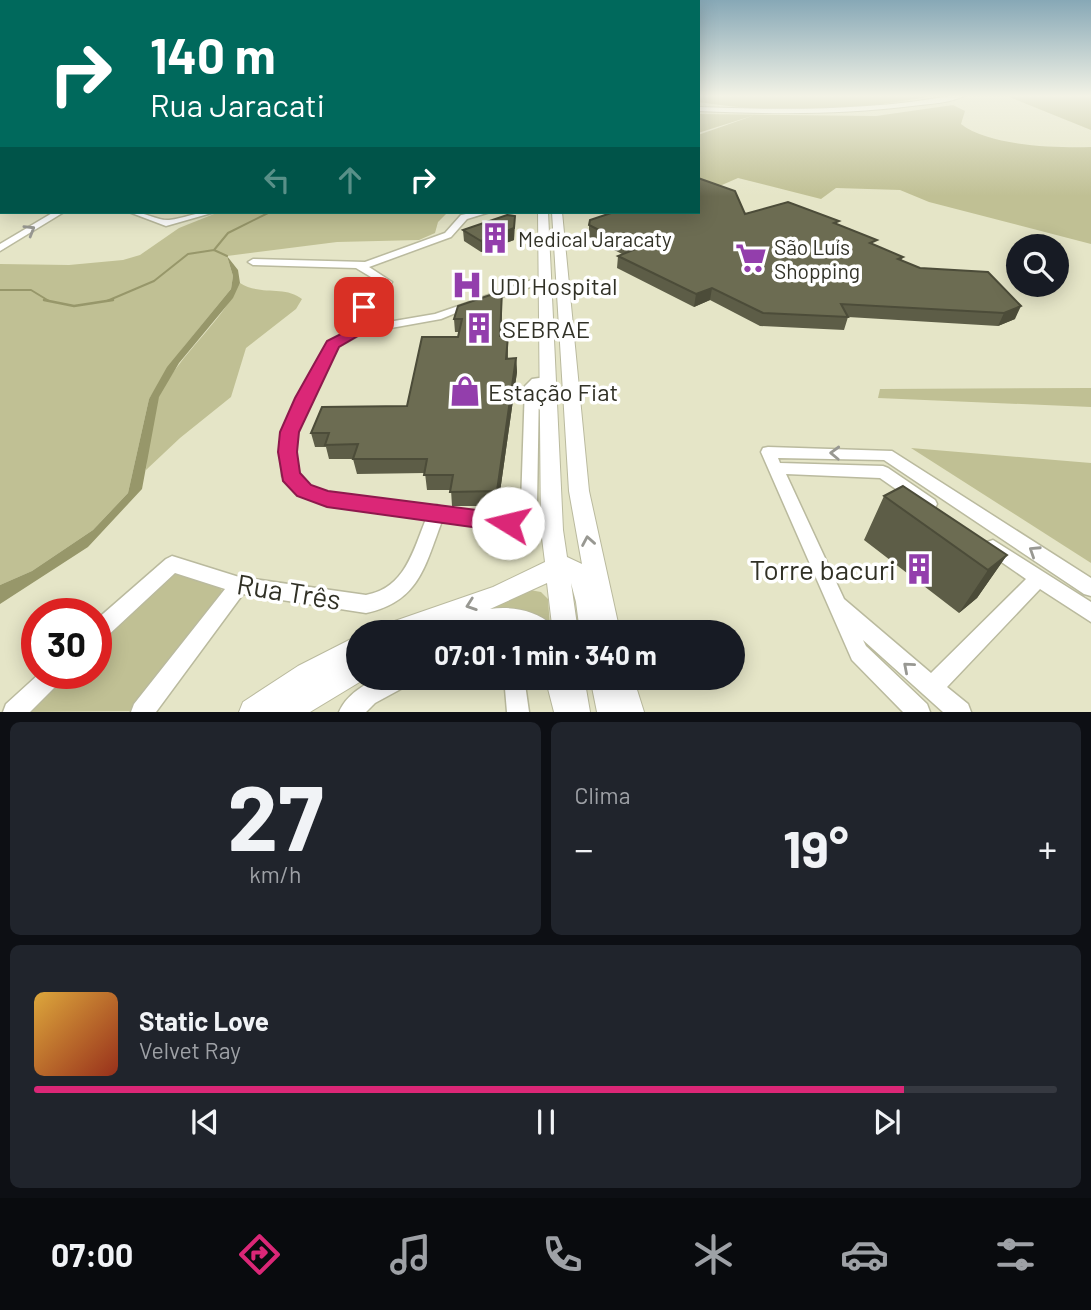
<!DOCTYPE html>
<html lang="pt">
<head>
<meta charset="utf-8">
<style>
	:root { --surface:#171b24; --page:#20242c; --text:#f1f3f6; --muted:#9ea1a6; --line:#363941; --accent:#db2777 }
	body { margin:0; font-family:Barlow,sans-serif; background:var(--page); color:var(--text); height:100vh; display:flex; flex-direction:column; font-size:26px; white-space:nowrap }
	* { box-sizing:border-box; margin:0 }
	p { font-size:23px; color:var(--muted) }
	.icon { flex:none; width:38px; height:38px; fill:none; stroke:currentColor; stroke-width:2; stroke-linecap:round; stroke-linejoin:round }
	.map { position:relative; height:712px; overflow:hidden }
	.sheet { display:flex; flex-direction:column; gap:10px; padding:10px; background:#0d0f14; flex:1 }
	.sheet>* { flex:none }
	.hud { position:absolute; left:0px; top:0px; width:700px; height:214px; box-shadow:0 4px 18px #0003; background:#00695c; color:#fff; overflow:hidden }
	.controls { position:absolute; left:1006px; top:234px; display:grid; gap:14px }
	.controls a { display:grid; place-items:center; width:63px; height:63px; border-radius:50%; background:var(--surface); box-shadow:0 4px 18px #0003; font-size:35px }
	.speed { position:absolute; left:21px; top:598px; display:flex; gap:14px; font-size:35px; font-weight:700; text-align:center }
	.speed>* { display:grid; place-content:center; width:91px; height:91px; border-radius:50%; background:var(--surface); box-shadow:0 4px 18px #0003; line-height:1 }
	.speed .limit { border:10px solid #d22; background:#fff; color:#111 }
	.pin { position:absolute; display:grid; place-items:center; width:60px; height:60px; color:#fff; margin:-30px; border-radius:14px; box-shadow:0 4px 10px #0006 }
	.me { position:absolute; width:77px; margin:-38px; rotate:279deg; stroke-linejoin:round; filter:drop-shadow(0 0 5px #0008) }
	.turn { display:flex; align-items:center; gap:24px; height:147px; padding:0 35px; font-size:32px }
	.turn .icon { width:91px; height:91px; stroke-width:2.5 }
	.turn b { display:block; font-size:49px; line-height:60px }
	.lanes { display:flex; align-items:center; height:66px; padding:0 35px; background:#0003; justify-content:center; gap:35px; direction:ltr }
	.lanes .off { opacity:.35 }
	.big { font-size:52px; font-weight:700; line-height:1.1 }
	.sheet .card { flex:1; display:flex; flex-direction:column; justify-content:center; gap:10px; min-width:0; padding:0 24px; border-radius:10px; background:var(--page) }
	.sheet .dial { align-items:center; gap:0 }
	.dial b { font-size:91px; line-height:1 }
	.song { display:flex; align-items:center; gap:21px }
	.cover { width:84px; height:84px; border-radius:10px; background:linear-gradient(135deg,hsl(40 70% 55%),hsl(10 70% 35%)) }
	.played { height:7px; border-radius:4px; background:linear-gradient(90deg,var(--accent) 85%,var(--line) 85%) }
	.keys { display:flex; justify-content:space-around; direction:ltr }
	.heat { display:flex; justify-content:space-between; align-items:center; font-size:38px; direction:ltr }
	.sheet .tiles { flex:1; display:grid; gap:10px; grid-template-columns:1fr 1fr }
	.card:last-child { grid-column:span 2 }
	.trip { position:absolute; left:346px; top:620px; width:399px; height:70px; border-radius:35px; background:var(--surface); box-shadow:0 4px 18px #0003; font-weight:700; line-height:70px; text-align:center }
	.dock { display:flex; height:112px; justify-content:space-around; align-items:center; background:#090b0e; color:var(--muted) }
	.dock .icon { width:49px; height:49px }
	.dock .on { color:var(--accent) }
	.dock b { font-size:32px; color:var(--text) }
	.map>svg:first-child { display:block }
	.green { fill:#c0c094 }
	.water { fill:#97976a }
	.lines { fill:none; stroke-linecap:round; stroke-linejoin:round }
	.stream-far1 { stroke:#97976a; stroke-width:2 }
	.stream { stroke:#97976a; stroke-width:2.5 }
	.minor-casing { stroke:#baba9e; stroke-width:3 }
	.major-casing { stroke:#baba9e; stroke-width:2 }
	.minor { fill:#fff; fill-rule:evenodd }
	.major { fill:#fff; fill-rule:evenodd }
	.wall { fill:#5d5d47 }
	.shaded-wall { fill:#4c4c39 }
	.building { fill:#6c6c52; stroke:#4c4c39; stroke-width:2 }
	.oneway { stroke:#989892 }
	.route { fill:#db2777; stroke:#8e194d; stroke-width:2 }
	.labels { text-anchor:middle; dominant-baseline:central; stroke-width:7; stroke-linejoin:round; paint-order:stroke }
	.far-poi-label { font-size:21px; fill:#313126; stroke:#fff; text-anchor:start }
	.poi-label { font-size:24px; fill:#313126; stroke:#fff; text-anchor:start }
	.near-poi-label { font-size:28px; fill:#313126; stroke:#fff; text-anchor:end }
	.near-street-label { font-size:28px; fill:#313126; stroke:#fff }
</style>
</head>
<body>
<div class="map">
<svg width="1091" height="712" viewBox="0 0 1091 712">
	<rect width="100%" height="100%" fill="#e5e5c7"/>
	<path class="green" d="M698,96H932C857,111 775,114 698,102Z
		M1008,96H1091V130L1007,96Z
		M953,105L965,111L961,124C989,146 1055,148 1091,147V244L929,202L900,190L836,188L821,199L738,178L715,188L698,183V135L755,115L698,133V114L876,116Z
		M219,212H448L438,222L435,233L419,240L337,242L227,256L233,276L231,289L182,349L149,399L128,493L93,530L32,571L0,585V264L69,265L123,260L140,255L179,228Z
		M240,283C260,296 285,285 302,299L296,309L246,348L231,397L180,438L146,470C148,446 149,416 160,394C181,353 220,324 240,283Z
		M1091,388V407L878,398L880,389Z
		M911,448L1091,463V563Z
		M180,574L220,588L224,593L134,711L23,712L61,674H96V640L170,575Z
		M530,590L541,592L548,599L550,627L479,608Z"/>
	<path class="water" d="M227,256L238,270L240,283L233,298L179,363L159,397L142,489L88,547L0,604V585L32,571L93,530L128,493L149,399L167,367L231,289L233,276Z"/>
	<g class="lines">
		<path class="stream-far1" d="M0,180L2,178
			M227,256L214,250L228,233L270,212
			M0,290H31L49,301
			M107,301L154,281L188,254L214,250"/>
		<path class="stream" d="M44,300L74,306L113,300"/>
		<defs>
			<path id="minor" d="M0,147H2V152H0Z
				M0,205H2V209H0Z
				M54,212H64L0,251V244Z
				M129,212C144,211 157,221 169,220C185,218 199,211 215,212L166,226Z
				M476,212H490L467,219L451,237L369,267L392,282L382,299L365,313V326L435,314L470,302L475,305L441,319L363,333L338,347L296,432L294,452L297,474L310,487L328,493L431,506L437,505L444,508L507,516L515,512L521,504L525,386L532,379L546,377L552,381L551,384L539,387L537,505L527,522L508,530L442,521C425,566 419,602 366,613L243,594L156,712H131L134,704L225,589L175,573L103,640L96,642V620L166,559L172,556L239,577L366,595C405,588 413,551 426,519L327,505L298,495L282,476L280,452L282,432L329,342L354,329L353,312L374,295L381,283L356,268L253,265L248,262L253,259L365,262L445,233L461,215Z
				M543,276L547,277V281L491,301L487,302L482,299L483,297Z
				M768,447L892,451L1091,578V596L1084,594L884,460L778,458L780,463L883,466L888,468L935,500L937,504L935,508L929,510L923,508L880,478L786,474L844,599L931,673L1026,579L987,552L984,547L987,542L993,540L1091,602V622L1040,589L947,687L968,704L971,712H943L863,640L866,646L927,704L930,712H903L852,660L761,452L763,448Z
				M39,674H64L61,681L30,712H3L6,704Z
				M380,677H413L410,684L375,703L366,712H339C347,694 364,685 380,677Z
				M504,677H524L529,712H507Z"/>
			<path id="major" d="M949,96H964C950,103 929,104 912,106C841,115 770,114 698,111V107C782,110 866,111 949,96Z
				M0,105H2L0,110Z
				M538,212H548L563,530L567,557L582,564L569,491L552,212H562L589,491L620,632H580L576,602L571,583L578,632H435L436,629L428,632H383L386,624L493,587L545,562L541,530ZM547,583L552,625C536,610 511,606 490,609Z
				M359,635V677H368L310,712H239L243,702L298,666Z
				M545,677H584L590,712H554Z
				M590,677H633L644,712H597Z"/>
		</defs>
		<use href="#minor" class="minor-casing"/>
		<use href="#major" class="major-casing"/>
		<use href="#minor" class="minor"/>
		<use href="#major" class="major"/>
	</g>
	<path class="wall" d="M174,212H192L185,214L175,213Z
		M602,212H698L745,214L838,224L875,246L903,257L901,261L920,268L988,272L1015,319L998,326L848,317L844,330L760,326L710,300L694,307L617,268L618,256L622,254L589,237V225L607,214Z
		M515,216L514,240L481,252L464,241L463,230Z
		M502,303L501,336H508V359L516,358L517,372L498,506H452L451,490H427L425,473L357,474L353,459H329L326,447H315L311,433L407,406L458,337L459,332H455L454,319Z
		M884,496L1007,555L977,598L959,613L864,540Z"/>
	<path class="shaded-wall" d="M0,121H2V130L0,131Z
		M515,216L514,240L481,252V241Z
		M712,288L710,300L694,307L696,294Z
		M502,291V303L501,349L500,336Z
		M1021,306L1015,319L998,326L1004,313Z
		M516,358L517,372L498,506L497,491Z
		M1007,555L977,598L959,613L988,570Z"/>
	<path class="building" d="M0,108H2V121H0Z
		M698,178L735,191L745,214L788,202L839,221L834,223L877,240L870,243L903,257L898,259L920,268L988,272L1021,306L1004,313L841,304L848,317L763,313L712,288L696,294L618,256L636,249L589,225L590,220L614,212H698Z
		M507,215L515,216L514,228L481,241L463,230Z
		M502,291L500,336H508L506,359L516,358L497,491L450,492L453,475H424L427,459H353L358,444L325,445L329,433H311L322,407L407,406L422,337H458L462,319H454L458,306Z
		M903,486L1007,555L988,570L884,496Z"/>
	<defs><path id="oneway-chevron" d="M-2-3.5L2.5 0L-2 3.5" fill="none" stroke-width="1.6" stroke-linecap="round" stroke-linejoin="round" transform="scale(1.75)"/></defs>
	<g class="oneway">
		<use href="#oneway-chevron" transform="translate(30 230) rotate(-31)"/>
		<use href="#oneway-chevron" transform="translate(835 453) rotate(-178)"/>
		<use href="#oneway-chevron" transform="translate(588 541) rotate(-100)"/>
		<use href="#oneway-chevron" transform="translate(1034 551) rotate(-147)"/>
		<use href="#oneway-chevron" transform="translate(471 605) rotate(161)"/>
		<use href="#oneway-chevron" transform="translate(908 667) rotate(-139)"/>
	</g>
	<linearGradient id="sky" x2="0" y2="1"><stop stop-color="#87a8b6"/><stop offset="0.49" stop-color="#f3f3e6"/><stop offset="1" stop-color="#f3f3e6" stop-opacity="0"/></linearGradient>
	<rect width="1091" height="196" fill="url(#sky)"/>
	<path class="route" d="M364,303L371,307L367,313L368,330L339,347L299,432L297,452L300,473L311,485L328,491L508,514L515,517L519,523L515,529L508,532L327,507L297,496L283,481L278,452L280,432L295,398L327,341L353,328L352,312Z"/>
	<defs>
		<symbol id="building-bare" viewBox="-9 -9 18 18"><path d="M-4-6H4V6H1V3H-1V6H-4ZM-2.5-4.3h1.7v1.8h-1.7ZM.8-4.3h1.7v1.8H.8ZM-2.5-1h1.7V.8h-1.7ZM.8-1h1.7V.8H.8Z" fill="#933eac" stroke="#fff" stroke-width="2.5" paint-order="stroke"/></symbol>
		<symbol id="supermarket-bare" viewBox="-9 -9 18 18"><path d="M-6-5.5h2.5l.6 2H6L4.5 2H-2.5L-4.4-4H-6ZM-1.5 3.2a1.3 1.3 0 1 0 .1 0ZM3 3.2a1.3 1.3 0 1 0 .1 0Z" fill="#933eac" stroke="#fff" stroke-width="2.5" paint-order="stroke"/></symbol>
		<symbol id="hospital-bare" viewBox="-9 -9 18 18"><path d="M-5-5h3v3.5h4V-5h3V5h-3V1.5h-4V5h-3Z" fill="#933eac" stroke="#fff" stroke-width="2.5" paint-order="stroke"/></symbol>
		<symbol id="shop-bare" viewBox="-9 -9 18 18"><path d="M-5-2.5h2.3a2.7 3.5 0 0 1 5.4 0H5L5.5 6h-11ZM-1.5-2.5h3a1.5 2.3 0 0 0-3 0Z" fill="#933eac" stroke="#fff" stroke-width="2.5" paint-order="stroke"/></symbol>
	</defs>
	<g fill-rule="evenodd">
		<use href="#building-bare" x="473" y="216" width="44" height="44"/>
		<use href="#supermarket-bare" x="729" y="236" width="44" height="44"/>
		<use href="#hospital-bare" x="445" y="263" width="44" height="44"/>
		<use href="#building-bare" x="457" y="306" width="44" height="44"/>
		<use href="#shop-bare" x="443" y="369" width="44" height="44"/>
		<use href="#building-bare" x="897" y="547" width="44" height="44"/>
	</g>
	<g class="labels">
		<g class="far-poi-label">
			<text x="518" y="238">Medical Jaracaty</text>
			<text x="774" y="246">São Luís<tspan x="774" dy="24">Shopping</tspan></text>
		</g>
		<g class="poi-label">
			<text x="490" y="285">UDI Hospital</text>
			<text x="502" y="328">SEBRAE</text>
			<text x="488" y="391">Estação Fiat</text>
		</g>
		<g class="near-poi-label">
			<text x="896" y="569">Torre bacuri</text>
		</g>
		<g class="near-street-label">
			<text transform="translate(289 591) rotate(9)">Rua Três</text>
		</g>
	</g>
</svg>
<div class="controls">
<a><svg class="icon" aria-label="search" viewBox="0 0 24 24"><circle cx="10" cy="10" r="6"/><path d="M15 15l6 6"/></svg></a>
</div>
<div class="speed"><div class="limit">30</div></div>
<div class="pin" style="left:364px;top:307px;background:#d93025"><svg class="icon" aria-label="arrive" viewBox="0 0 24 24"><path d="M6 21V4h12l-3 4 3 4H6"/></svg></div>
<svg class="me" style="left:508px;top:523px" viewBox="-20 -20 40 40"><circle r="19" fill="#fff"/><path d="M0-13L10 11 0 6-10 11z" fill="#db2777"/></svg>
<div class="trip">07:01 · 1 min · 340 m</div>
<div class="hud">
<div class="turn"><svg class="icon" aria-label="right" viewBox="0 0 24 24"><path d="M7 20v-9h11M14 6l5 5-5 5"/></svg><div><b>140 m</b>Rua Jaracati</div></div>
<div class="lanes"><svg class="icon off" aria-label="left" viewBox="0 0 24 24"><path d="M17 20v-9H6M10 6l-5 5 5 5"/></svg><svg class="icon off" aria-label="ahead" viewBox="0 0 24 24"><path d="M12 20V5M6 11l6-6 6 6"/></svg><svg class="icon" aria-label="right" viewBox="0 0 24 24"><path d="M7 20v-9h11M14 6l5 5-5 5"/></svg></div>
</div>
</div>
<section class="sheet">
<div class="tiles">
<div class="card dial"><b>27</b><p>km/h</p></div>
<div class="card"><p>Clima</p>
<div class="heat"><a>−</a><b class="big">19°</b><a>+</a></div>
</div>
<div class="card">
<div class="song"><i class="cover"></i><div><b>Static Love</b><p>Velvet Ray</p></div></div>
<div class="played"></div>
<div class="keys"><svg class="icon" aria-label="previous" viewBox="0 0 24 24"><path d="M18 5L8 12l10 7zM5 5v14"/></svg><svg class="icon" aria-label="pause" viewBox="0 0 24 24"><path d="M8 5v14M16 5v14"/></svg><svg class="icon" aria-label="next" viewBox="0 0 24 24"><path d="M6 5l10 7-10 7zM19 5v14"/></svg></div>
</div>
</div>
</section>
<nav class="dock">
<b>07:00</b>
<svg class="icon on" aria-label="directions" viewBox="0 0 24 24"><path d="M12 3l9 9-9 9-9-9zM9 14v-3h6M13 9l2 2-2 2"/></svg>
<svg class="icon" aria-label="music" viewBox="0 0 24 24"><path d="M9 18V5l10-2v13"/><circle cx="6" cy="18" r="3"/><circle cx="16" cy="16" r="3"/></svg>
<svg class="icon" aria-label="phone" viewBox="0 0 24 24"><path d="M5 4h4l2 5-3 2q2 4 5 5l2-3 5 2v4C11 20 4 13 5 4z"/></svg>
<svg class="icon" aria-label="climate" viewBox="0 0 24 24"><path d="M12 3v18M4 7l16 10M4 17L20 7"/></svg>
<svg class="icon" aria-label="car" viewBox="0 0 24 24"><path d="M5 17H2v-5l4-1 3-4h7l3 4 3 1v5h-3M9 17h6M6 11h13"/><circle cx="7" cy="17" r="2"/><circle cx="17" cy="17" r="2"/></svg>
<svg class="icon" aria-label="filters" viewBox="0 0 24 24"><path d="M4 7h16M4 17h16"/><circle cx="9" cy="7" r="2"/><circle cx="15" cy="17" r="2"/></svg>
</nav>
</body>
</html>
